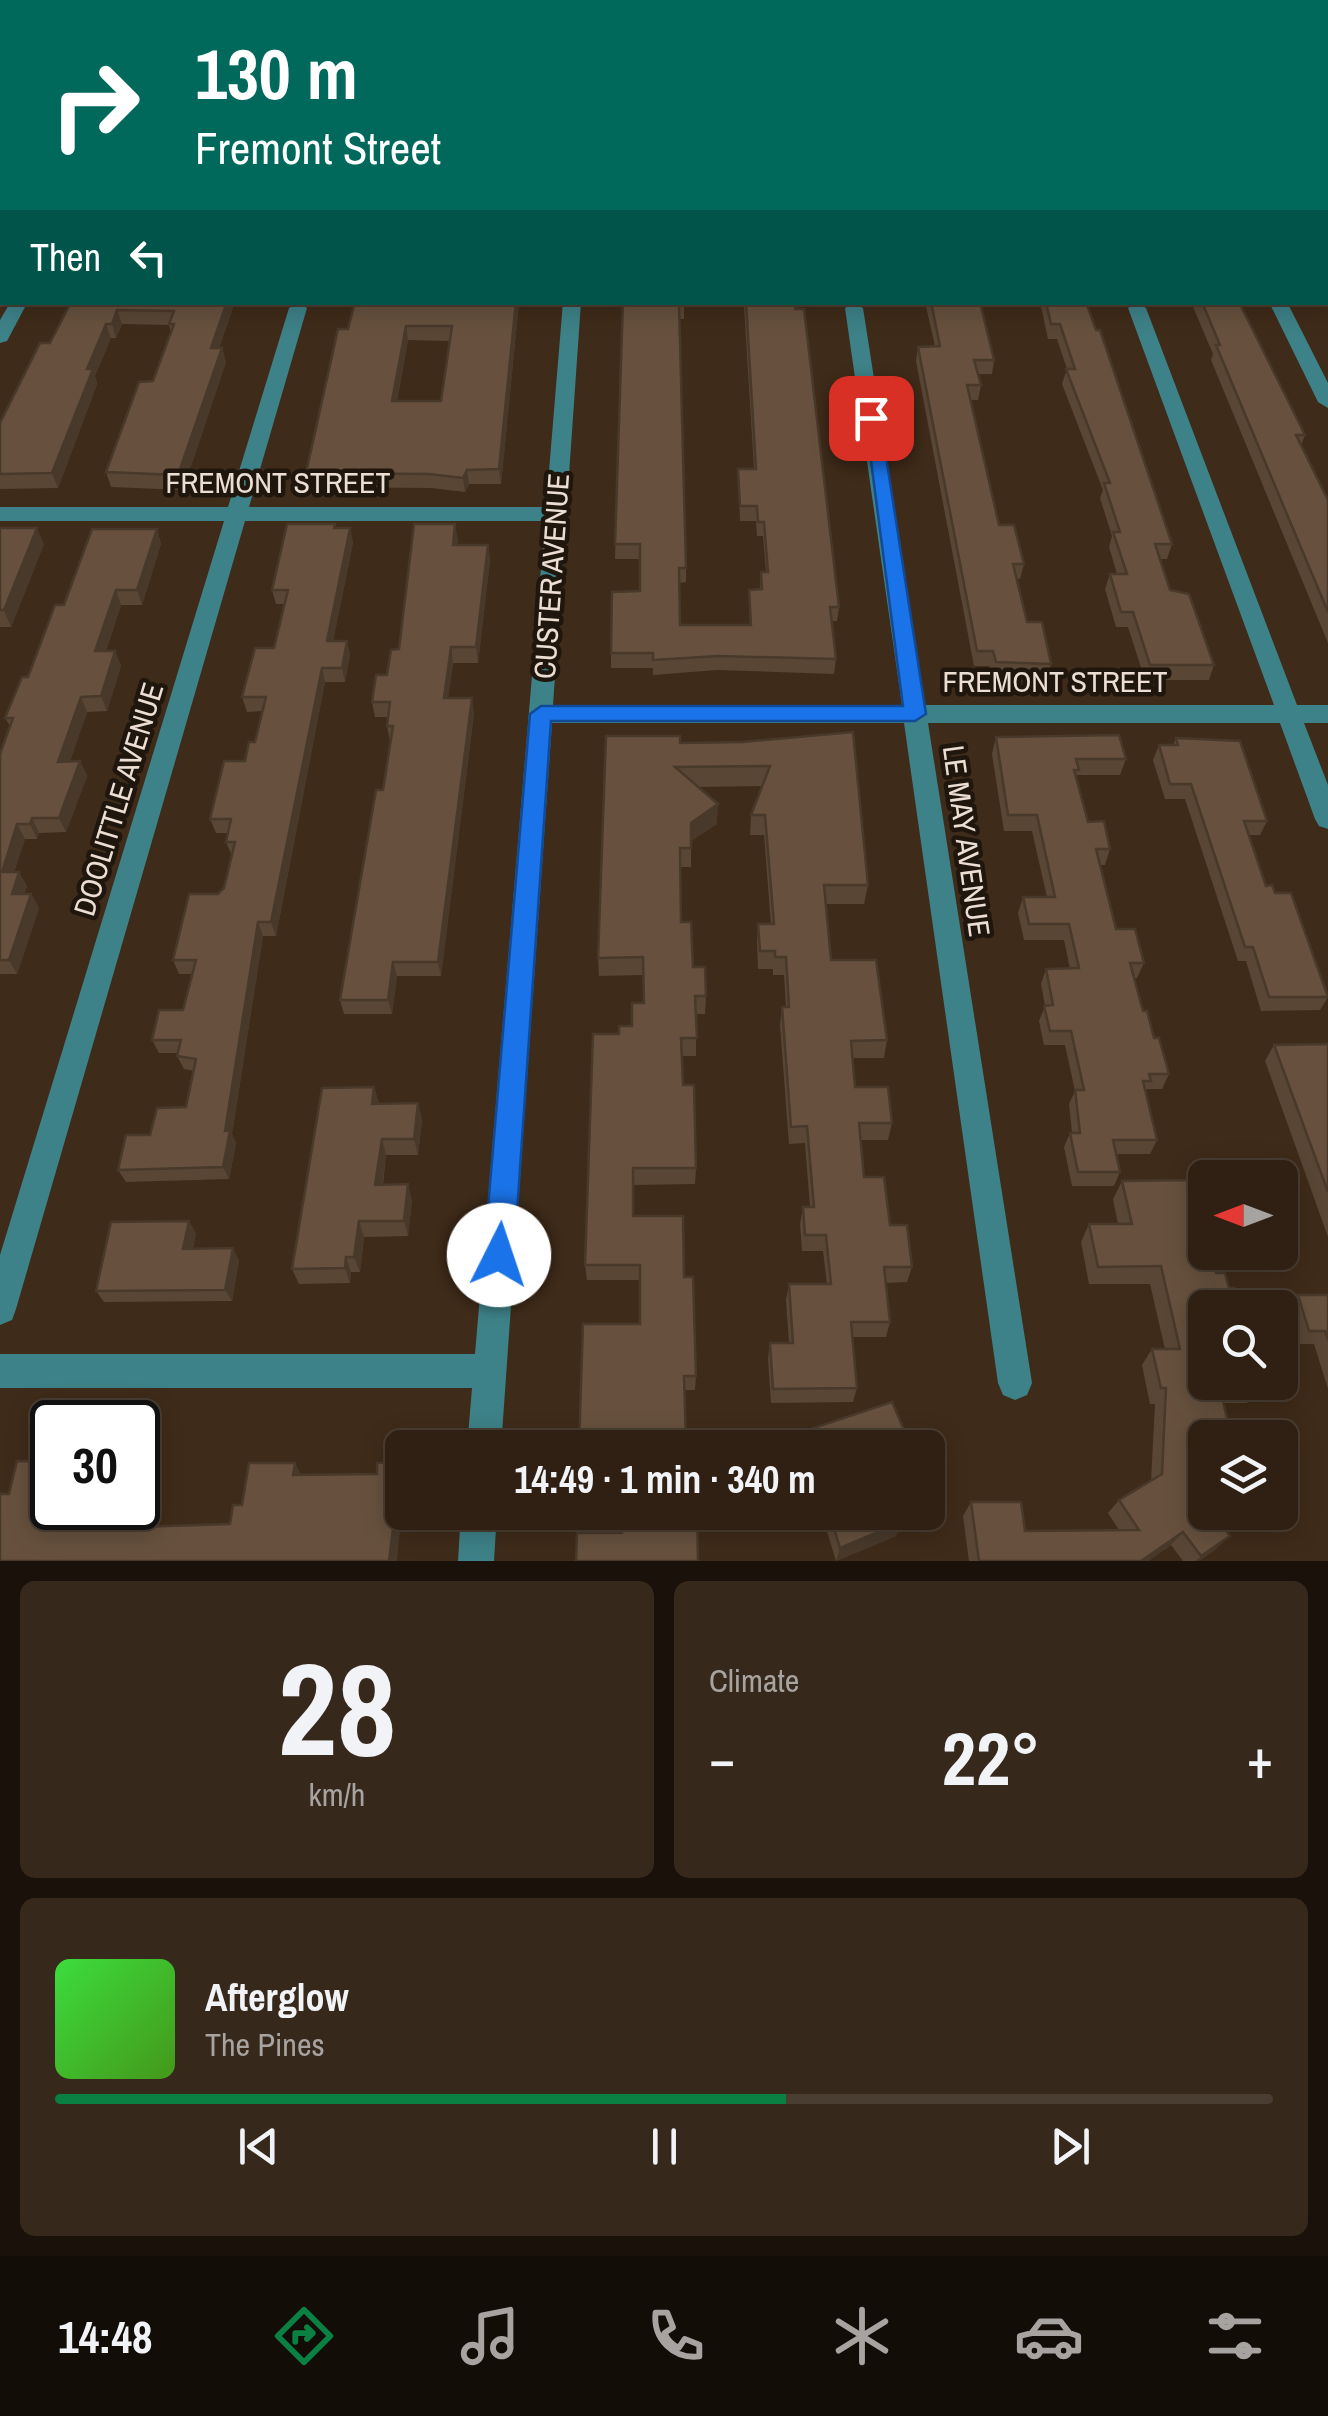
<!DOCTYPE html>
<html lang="en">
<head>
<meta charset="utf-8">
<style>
	:root { --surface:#2f2013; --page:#37281c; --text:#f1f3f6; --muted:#a7a3a0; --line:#4a3e33; --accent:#0b8043 }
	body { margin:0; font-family:"Archivo Narrow",sans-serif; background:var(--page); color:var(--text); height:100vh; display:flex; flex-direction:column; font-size:38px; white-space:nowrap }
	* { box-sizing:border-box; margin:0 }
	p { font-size:32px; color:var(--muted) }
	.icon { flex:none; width:55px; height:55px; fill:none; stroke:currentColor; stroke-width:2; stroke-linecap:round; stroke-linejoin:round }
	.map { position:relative; height:1561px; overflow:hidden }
	.side { display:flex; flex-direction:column; gap:20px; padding:20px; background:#1a120a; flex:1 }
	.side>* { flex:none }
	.top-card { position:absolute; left:0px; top:0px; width:1330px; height:305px; box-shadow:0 5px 25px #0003,0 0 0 2px var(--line); background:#00695c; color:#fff; overflow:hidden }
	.needle { width:65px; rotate:270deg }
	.tools { position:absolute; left:1188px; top:1160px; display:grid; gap:20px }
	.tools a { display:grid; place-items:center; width:110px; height:110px; border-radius:15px; background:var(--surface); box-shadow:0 5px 25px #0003,0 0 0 2px var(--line); font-size:50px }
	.speed { position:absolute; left:30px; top:1400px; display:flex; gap:20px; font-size:50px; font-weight:700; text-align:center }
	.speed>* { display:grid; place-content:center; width:130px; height:130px; border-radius:50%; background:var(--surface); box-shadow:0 5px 25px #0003,0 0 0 2px var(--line); line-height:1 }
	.speed .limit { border:5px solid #111; border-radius:15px; background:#fff; color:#111 }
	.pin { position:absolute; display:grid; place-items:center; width:85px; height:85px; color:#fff; margin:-42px; border-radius:20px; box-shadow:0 5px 15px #0006 }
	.me { position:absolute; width:110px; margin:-55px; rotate:4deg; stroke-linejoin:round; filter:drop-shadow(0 0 8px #0008) }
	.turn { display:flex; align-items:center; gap:35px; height:210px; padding:0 30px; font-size:45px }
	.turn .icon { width:130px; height:130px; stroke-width:2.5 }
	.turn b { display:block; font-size:70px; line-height:85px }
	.then { display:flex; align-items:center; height:95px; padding:0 30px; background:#0003; gap:20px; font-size:38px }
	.big { font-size:75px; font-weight:800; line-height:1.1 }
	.side .widget { flex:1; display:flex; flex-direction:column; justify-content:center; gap:15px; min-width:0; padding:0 35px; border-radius:15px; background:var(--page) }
	.side .dial { align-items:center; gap:0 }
	.dial b { font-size:130px; line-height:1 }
	.song { display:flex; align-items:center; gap:30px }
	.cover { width:120px; height:120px; border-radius:15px; background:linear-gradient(135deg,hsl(120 70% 55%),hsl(100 70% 35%)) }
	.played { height:10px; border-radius:5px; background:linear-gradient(90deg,var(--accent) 60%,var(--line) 60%) }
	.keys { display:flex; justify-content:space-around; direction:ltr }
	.heat { display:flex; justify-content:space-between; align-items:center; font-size:55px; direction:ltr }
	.side .tiles { flex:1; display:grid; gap:20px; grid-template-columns:1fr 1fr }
	.widget:last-child { grid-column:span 2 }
	.trip { position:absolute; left:385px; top:1430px; width:560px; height:100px; border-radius:15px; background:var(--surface); box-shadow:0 5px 25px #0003,0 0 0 2px var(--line); font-weight:800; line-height:100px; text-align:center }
	.menu { display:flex; height:160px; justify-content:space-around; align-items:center; background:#130d08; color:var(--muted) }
	.menu .icon { width:70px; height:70px }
	.menu .selected { color:var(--accent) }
	.menu b { font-size:45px; color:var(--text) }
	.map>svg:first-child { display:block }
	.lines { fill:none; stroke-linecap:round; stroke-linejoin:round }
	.canal { fill:#88541f; fill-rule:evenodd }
	.minor { fill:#3d8288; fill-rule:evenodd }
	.wall { fill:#594635; fill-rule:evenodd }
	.shaded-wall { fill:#48392b }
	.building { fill:#67513e; stroke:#48392b; stroke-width:2.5; fill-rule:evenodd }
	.route { fill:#1a73e8; stroke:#114b97; stroke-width:2.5 }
	.labels { text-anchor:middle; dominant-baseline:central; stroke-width:9; stroke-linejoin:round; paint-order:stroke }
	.street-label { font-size:30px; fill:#ecded3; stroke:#1f160e }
</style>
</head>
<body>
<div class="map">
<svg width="1328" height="1561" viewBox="0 0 1328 1561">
	<rect width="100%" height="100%" fill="#3f2b19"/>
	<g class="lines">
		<path class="canal" d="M0,208H2V220H0Z"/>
		<path class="minor" d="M1246,0H1260L1262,2H1248Z
			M0,89L2,90V98L0,99Z
			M0,238H2V248H0Z
			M0,260H2V270H0Z
			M563,302H581L553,705H902L845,308L854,303L863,308L925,705H1274L1128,308L1137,303L1146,308L1297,705H1328V723H1304L1328,785V829L1319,826L1315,819L1280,723H928L1032,1383L1027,1395L1015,1400L1003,1395L998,1383L904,723H552L501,1448H467L472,1388H0V1354H475L545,521H245L16,1309L12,1320L0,1325V1255L224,521H0V507H228L289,308L298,303L307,308L249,507H546Z
			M1269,302H1287L1328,383V408L1318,402Z
			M10,303L25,307L7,341L0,343V320Z
			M461,1512H497L494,1561H458Z"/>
	</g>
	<path class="wall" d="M307,0H652L510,2H306Z
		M1017,0H1112V2H1026Z
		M1301,0H1328V39V2H1303Z
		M71,302H235L219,348H222L226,362L183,490L111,487L106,472L153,381L171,332L169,325L122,324L116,338H111L95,376L97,384L58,488L0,489V423L50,343Z
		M355,302H519L501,484H469L465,492L431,488L309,487L306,473ZM408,340L450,341L441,401H397Z
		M623,302H684V319H679L686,568V582L680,583V625H750L749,590H760L761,572H766L763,536H757L756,521H740L738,469H754L744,306L733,307L732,302H795L839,607L837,621H832L836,659L834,674L717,670L653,675V668H611V653L640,591V559H615Z
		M925,302H980L994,360L992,374H978L981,385L978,400H970L999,525L1024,564L1020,579H1016L1027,622L1051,664L1047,678L992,677L989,666H974L916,361L918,347L935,346Z
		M1040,302H1086L1172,544L1167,559H1159L1170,590L1214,665L1209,680H1145L1128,627H1116L1105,589L1110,574H1117L1109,547L1112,536L1100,498L1103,490L1062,384L1067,369L1057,339H1048Z
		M1191,302H1239L1305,435L1301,446L1328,500V643L1211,360L1213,354Z
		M0,528L44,544L11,627H0Z
		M336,528H350L353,543L333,641H347L350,655L345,682H325L276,936H263L232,1134L236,1143L229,1179L126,1182L118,1170L150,1135L186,1107L194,1071L184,1069L177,1056L178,1053H159L152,1040L183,1010L192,974H179L173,960L218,894L224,888L232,856L226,842L228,833H216L210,819L245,761L255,742L262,711L247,712L242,697L274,648L285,604H276L272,590Z
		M157,529L161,544L142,605H121L106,651H115L121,666L107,711L87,712L70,761H80L87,776L66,832L39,833L37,839H25L14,872L27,886L24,894H31L39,908L17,974H0V754L10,726L5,718L64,605Z
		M458,539L457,545H488L490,560L478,663H453L448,698L474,713L441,976H397L392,1014H344L340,1000L383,790L390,741L387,726L388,717H375L372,702Z
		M853,732L868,885L864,904H825L831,960L887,1040L884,1058H852L855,1087L892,1123L888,1140H860L864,1177L912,1267L907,1282L885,1283L890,1322L886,1337H852L857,1388L853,1402L771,1403L768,1358L770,1343H789L786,1300L789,1284H827L823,1251H802L800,1224L803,1207H810L805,1143L789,1144L780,1025L782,1007H786L784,975H773V969H758L757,943L758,924H771L764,835H750L751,815L762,786L697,787L717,824L691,841V867H680L681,922L693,967L706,996L705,1014H696V1056H682L683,1085L696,1168L695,1184L633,1185L634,1216L684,1277L696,1376L695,1390H685L686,1444L695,1448H579L583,1324H640V1280H587L585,1265L619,1034L632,1026L644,1003L643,975L599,976L598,958L680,743L743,742Z
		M996,737L1126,759L1120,775H1077L1076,777L1088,822L1110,849L1105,865H1100L1116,929L1144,963L1137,978H1134L1143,1011L1169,1074L1162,1089H1147L1145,1092L1157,1140L1150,1154H1116L1120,1172L1114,1186H1072L1064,1147L1070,1133H1072L1069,1104L1075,1091L1065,1045H1044L1039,1021L1045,1006L1041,984L1046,969H1070L1064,940H1024L1018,913L1023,897H1047L1032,831H1004L992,754Z
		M1176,738L1267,821L1260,835H1249L1266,886L1275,893L1328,997L1320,1010L1261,1011L1246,961H1238L1185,799H1165L1153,760L1159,745H1173Z
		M1328,1044V1237L1265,1061L1274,1045Z
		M374,1087L379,1104L418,1103L422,1120L418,1155H386L383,1185L412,1200L408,1236L364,1237L360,1272H351L350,1283L299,1284L292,1269Z
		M1122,1181L1216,1273L1260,1387L1247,1403H1223L1205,1512H1226L1218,1520L1216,1549L1199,1561H1183L1171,1545L1148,1561H969L963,1516L971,1502L1025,1531L1119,1530L1108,1513L1119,1500L1151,1481L1155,1404H1150L1142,1365L1152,1349H1165L1150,1284H1089L1081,1242L1089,1224H1118L1113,1199Z
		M196,1233L193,1249L239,1260L232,1301L104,1302L96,1291Z
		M1298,1295H1328V1389L1314,1344H1297L1287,1309Z
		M821,1512H898L896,1536L836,1561Z"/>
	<path class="shaded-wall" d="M2,64V83L0,87V68Z
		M227,302H235L214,362L211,348Z
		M516,302H519L501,484L499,469Z
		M117,310L122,324L116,338L112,324Z
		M106,324L111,338L95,376L97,384L58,488L52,473L87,369Z
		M406,326L408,340L394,416L392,401Z
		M222,348L226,362L183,490L178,475Z
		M467,470L469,484L465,492L463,478Z
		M455,524L458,539L455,560L453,545Z
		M37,528L44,544L11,627L4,610Z
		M350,528L353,543L330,656L327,641Z
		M157,529L161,544L142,605L137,590Z
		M488,545L490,560L478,663L476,647Z
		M116,590L121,605L101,666L95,651Z
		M347,641L350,655L345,682L342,668Z
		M451,647L453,663L446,713L444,698Z
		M115,651L121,666L107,711L101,696Z
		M322,668L325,682L276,936L271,922Z
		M81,697L87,712L65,776L58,762Z
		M472,698L474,713L441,976L438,962Z
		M80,761L87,776L66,832L59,818Z
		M718,804L717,824L690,842L691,823Z
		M32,818L39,833L37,839L30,824Z
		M17,824L25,839L9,886L2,872Z
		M19,872L27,886L19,908L12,894Z
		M31,894L39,908L17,974L9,960Z
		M258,922L263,936L232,1134L236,1143L229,1179L223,1167L225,1131Z
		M393,962L397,976L392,1014L388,1000Z
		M374,1087L379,1104H372Z
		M418,1103L422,1120L418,1155L414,1139Z
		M382,1139L386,1155L380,1201L375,1185Z
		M408,1184L412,1200L408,1236L404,1221Z
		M189,1221L196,1233L190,1261L183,1249Z
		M359,1221L364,1237L360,1272L354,1257Z
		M233,1248L239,1260L232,1301L225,1290Z
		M346,1257L351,1272L350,1283L345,1268Z
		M401,1462L402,1467V1510L397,1561H389Z
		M295,1463L302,1476L293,1475Z
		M131,1508H136L144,1515L142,1524L150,1533L128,1521Z
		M902,1522L896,1536L836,1561L840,1548Z
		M1183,1532L1171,1545L1148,1561H1141Z
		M1230,1536L1216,1549L1199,1561H1195Z"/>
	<path class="building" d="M0,0H232L231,2H2V64L0,68Z
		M307,0H509L508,2H306Z
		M570,0H652V2H570Z
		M730,0H975L976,2H730Z
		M1163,0H1212L1214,2H1165Z
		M1314,0H1328V20V2H1316Z
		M71,302H227L211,348H222L178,475L106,472L139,382L153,381L174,324H169L174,311L117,310L112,324H106L87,369H93L52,473L0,474V423L40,343H50Z
		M355,302H516L499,469L467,470L463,478L429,474L306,473L338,329H348ZM406,326H452L441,401H392Z
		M623,302H684V304H679L686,568H679L680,625H751L749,590L762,589L761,572H768L764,522H758L757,506H740L738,469H756L746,302H795V309H804L839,607H830L836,659L718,656L653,660V653H611L612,592L640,591V544H615Z
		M931,302H980L994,360H974L981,385H967L999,525H1014L1024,564H1013L1027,622H1042L1051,664L996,662L993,651H977L918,347L940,346Z
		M1046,302H1086L1096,330H1100L1172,544H1155L1170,590L1189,594L1214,665H1150L1133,612H1121L1110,574H1127L1113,532H1120L1104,483H1110L1066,369H1075L1060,324H1051Z
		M1202,302H1239L1305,435H1296L1328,500V612L1216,345H1220Z
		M287,524H335L334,528H350L327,641H347L342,668H322L271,922H258L225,1131L230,1130L223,1167L118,1170L126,1135H150L157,1108L186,1107L196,1059L177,1056L181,1040H152L159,1010H183L196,960H173L189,894H218L224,888L235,842H226L231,819H210L224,761H245L249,742H255L266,697H242L255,648H274L288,590H272Z
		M414,524H455L453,545H488L476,647H451L444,698H472L438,962H393L388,1000H340L376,790H383L393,726H387L390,702H372L376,675H387L391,650L399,649Z
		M0,528H37L4,610H0Z
		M92,529H157L137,590H116L95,651H115L101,696L81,697L58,762L80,761L59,818H32L30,824H17L2,872H19L12,894H31L9,960H0V754L13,718H5L22,677H28L55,605H64Z
		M853,732L868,885H824L831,960H876L887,1040L851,1041L855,1087H888L892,1123H859L864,1177H884L890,1225H907L912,1267H884L890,1322H851L857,1388L773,1389L770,1343H793L789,1284H831L826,1235H805L803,1207H814L807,1126L791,1127L782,1007H789L786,957H775V951H760L758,924H774L765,815H751L770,766L675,767L718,804L691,823V848H680L681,922H691L693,967H705L706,996H695L697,1038H681L683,1085H694L696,1168H633V1216H683L684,1277H693L696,1376H684L686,1444H695V1448L579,1446L583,1324H640V1265H585L593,1034H619V1026H632V1003H644L643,957L598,958L606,736H680V743L743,742Z
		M1119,735L1126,759H1076L1079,770H1074L1088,822L1104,821L1110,849H1096L1116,929H1135L1144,963H1130L1143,1011H1147L1154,1038H1159L1169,1074H1149L1151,1081H1143L1157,1140H1113L1120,1172H1078L1070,1133H1080L1075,1090H1084L1071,1031H1050L1044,1006L1053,1005L1046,969L1079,968L1069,924H1029L1023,897H1055L1037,815H1008L996,737Z
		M1176,738L1240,741L1267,821H1244L1266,886L1272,885L1275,893H1291L1328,997H1269L1253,947H1245L1191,784H1170L1159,745H1178Z
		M1328,1044V1192L1274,1045Z
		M374,1087L372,1104L418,1103L414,1139H382L375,1185L408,1184L404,1221H359L354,1257H346L345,1268L292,1269L322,1088Z
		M1193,1180L1205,1228V1252H1211L1216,1273H1225L1229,1288H1234L1239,1308H1205V1382H1259L1260,1387L1220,1388L1229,1427V1438H1205V1512H1224L1217,1518L1230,1536L1201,1556L1183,1532L1141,1561H979L971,1502H1021L1025,1531L1139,1530L1119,1500L1162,1474L1166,1388H1161L1152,1349H1180L1161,1266L1098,1267L1089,1224H1132L1122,1181Z
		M189,1221L183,1249L233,1248L225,1290L96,1291L111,1222Z
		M1298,1295H1328V1340L1325,1331H1309Z
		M892,1402L912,1448H782L780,1439Z
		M17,1461L52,1462V1508H131L128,1521H139L137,1527L230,1524L233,1505H242L249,1463H295L293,1475L377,1474V1463L401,1462L389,1561H0V1494H9Z
		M621,1512H697L698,1561H576L577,1533H622Z
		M829,1512H898L902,1522L840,1548Z"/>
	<path class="route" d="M865,415L880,418L926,714L915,721H551L514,1255L509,1265L499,1269L489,1265L484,1255L530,714L541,706H903Z"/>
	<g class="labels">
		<g class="street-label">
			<text x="278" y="482">FREMONT STREET</text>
			<text transform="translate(551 576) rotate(-86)">CUSTER AVENUE</text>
			<text x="1055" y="681">FREMONT STREET</text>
			<text transform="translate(118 799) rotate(-73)">DOOLITTLE AVENUE</text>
			<text transform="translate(967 841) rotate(82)">LE MAY AVENUE</text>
		</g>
	</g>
</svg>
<div class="tools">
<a><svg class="needle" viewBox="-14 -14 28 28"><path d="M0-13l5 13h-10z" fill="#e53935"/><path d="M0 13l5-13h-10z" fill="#a7a3a0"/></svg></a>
<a><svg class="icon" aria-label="search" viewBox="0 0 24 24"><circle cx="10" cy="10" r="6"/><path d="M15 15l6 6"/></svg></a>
<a><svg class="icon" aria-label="layers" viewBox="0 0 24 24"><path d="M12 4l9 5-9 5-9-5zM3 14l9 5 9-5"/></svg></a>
</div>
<div class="speed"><div class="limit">30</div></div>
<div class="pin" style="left:871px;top:418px;background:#d93025"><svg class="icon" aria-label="arrive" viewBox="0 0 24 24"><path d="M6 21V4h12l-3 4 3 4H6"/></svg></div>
<svg class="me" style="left:499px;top:1255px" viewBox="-20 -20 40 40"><circle r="19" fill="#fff"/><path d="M0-13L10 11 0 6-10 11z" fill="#1a73e8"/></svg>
<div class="trip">14:49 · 1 min · 340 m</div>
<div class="top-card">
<div class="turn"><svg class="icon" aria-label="right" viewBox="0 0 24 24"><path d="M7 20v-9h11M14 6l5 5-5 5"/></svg><div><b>130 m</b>Fremont Street</div></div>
<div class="then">Then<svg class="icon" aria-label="left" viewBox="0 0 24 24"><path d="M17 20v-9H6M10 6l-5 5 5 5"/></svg></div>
</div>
</div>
<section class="side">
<div class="tiles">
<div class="widget dial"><b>28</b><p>km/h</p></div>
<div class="widget"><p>Climate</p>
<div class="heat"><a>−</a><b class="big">22°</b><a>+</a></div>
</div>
<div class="widget">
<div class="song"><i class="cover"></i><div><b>Afterglow</b><p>The Pines</p></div></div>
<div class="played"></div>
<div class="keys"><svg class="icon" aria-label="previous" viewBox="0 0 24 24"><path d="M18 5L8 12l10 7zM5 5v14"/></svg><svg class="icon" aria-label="pause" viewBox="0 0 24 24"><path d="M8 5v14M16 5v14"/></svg><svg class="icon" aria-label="next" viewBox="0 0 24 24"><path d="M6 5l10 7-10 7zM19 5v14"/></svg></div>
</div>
</div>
</section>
<nav class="menu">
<b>14:48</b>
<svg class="icon selected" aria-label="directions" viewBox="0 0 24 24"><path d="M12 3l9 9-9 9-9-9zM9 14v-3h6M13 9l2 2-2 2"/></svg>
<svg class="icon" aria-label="music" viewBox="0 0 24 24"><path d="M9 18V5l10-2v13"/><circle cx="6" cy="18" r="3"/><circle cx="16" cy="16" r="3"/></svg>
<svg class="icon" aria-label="phone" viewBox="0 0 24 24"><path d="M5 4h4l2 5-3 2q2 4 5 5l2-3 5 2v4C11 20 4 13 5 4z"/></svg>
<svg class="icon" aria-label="climate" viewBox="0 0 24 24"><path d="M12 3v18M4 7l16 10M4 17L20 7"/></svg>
<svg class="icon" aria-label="car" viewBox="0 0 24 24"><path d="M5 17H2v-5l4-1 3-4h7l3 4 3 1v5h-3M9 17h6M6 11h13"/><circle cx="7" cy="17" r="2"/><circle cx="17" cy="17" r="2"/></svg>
<svg class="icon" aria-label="filters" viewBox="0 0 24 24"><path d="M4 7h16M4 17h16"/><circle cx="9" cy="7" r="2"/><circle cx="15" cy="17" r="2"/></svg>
</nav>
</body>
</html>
